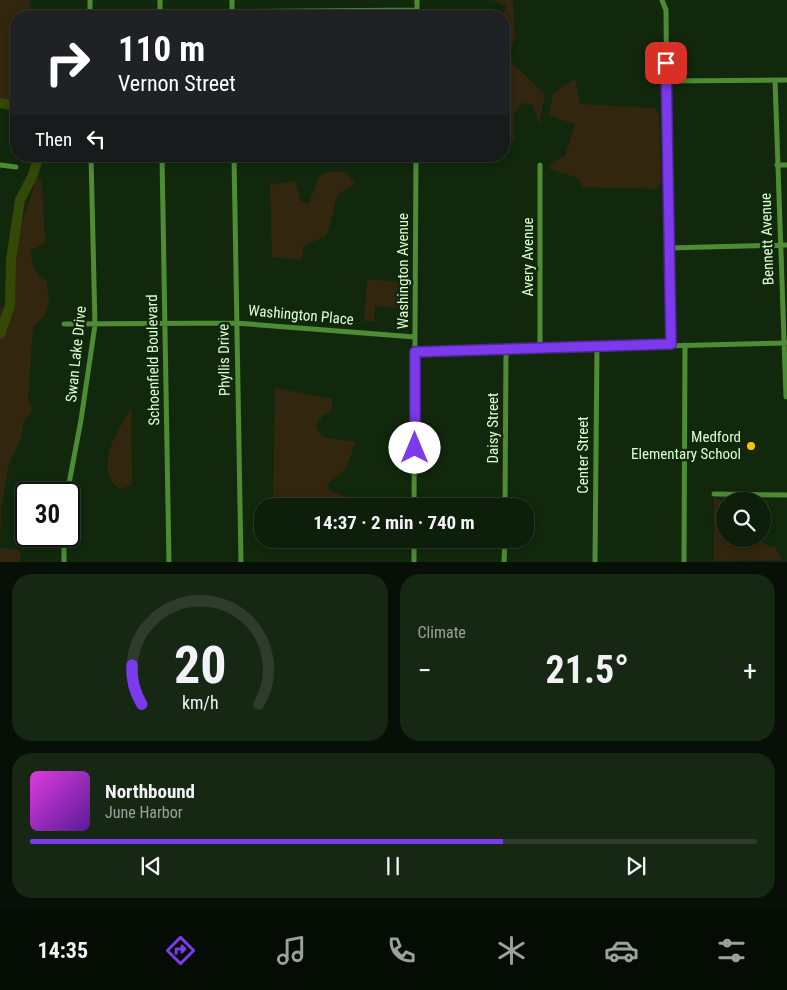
<!DOCTYPE html>
<html lang="en">
<head>
<meta charset="utf-8">
<style>
	:root { --surface:#0d1e0a; --page:#162713; --text:#f1f3f6; --muted:#9aa29c; --line:#2d3c2b; --accent:#7c3aed }
	body { margin:0; font-family:"Roboto Condensed",sans-serif; background:var(--page); color:var(--text); height:100vh; display:flex; flex-direction:column; font-size:19px; white-space:nowrap }
	* { box-sizing:border-box; margin:0 }
	p { font-size:16px; color:var(--muted) }
	.icon { flex:none; width:28px; height:28px; fill:none; stroke:currentColor; stroke-width:2; stroke-linecap:round; stroke-linejoin:round }
	.map { position:relative; height:562px; overflow:hidden }
	.drawer { display:flex; flex-direction:column; gap:12px; padding:12px; background:#071006; flex:1 }
	.drawer>* { flex:none }
	.guide { position:absolute; left:10px; top:10px; width:500px; height:152px; border-radius:20px; box-shadow:0 2px 8px #0003,0 0 0 1px var(--line); background:#202124; color:#fff; overflow:hidden }
	.fabs { position:absolute; left:716px; top:492px; display:grid; gap:10px }
	.fabs a { display:grid; place-items:center; width:55px; height:55px; border-radius:50%; background:var(--surface); box-shadow:0 2px 8px #0003,0 0 0 1px var(--line); font-size:25px }
	.speed { position:absolute; left:15px; top:482px; display:flex; gap:10px; font-size:25px; font-weight:700; text-align:center }
	.speed>* { display:grid; place-content:center; width:65px; height:65px; border-radius:50%; background:var(--surface); box-shadow:0 2px 8px #0003,0 0 0 1px var(--line); line-height:1 }
	.speed .limit { border:2px solid #111; border-radius:8px; background:#fff; color:#111 }
	.pin { position:absolute; display:grid; place-items:center; width:42px; height:42px; color:#fff; margin:-21px; border-radius:10px; box-shadow:0 2px 8px #0006 }
	.me { position:absolute; width:55px; margin:-28px; rotate:0deg; stroke-linejoin:round; filter:drop-shadow(0 0 4px #0008) }
	.turn { display:flex; align-items:center; gap:18px; height:105px; padding:0 25px; font-size:22px }
	.turn .icon { width:65px; height:65px; stroke-width:2.5 }
	.turn b { display:block; font-size:35px; line-height:42px }
	.then { display:flex; align-items:center; height:48px; padding:0 25px; background:#0003; gap:10px; font-size:19px }
	.big { font-size:38px; font-weight:700; line-height:1.1 }
	.drawer .widget { flex:1; display:flex; flex-direction:column; justify-content:center; gap:8px; min-width:0; padding:0 18px; border-radius:20px; background:var(--page) }
	.drawer .dial { align-items:center; gap:0 }
	.dial svg { height:130px; overflow:visible; fill:none; stroke:var(--line); stroke-width:7; stroke-linecap:round; text-anchor:middle }
	.dial text { fill:var(--text); stroke:none }
	.song { display:flex; align-items:center; gap:15px }
	.cover { width:60px; height:60px; border-radius:8px; background:linear-gradient(135deg,hsl(300 70% 55%),hsl(270 70% 35%)) }
	.played { height:5px; border-radius:2px; background:linear-gradient(90deg,var(--accent) 65%,var(--line) 65%) }
	.keys { display:flex; justify-content:space-around; direction:ltr }
	.heat { display:flex; justify-content:space-between; align-items:center; font-size:28px; direction:ltr }
	.drawer .tiles { flex:1; display:grid; gap:12px; grid-template-columns:1fr 1fr }
	.widget:last-child { grid-column:span 2 }
	.trip { position:absolute; left:254px; top:498px; width:280px; height:50px; border-radius:20px; background:var(--surface); box-shadow:0 2px 8px #0003,0 0 0 1px var(--line); font-weight:700; line-height:50px; text-align:center }
	.tab-bar { display:flex; height:80px; justify-content:space-around; align-items:center; background:#050c04; color:var(--muted) }
	.tab-bar .icon { width:35px; height:35px }
	.tab-bar .active { color:var(--accent) }
	.tab-bar b { font-size:22px; color:var(--text) }
	.map>svg:first-child { display:block }
	.green { fill:#33260f }
	.lines { fill:none; stroke-linecap:round; stroke-linejoin:round }
	.river { stroke:#344905; stroke-width:10 }
	.street { stroke:#4e8b34; stroke-width:5 }
	.route-casing { stroke:#51269a; stroke-width:12 }
	.route { stroke:#7c3aed; stroke-width:9 }
	.poi-dot { fill:#ffc300; stroke:#11280d; stroke-width:2 }
	.labels { text-anchor:middle; dominant-baseline:central; stroke-width:5; stroke-linejoin:round; paint-order:stroke }
	.street-label { font-size:15px; fill:#ddffd4; stroke:#11280d }
	.poi-label { font-size:15px; fill:#ddffd4; stroke:#11280d; text-anchor:end }
</style>
</head>
<body>
<div class="map">
<svg width="787" height="563" viewBox="0 0 787 563">
	<rect width="100%" height="100%" fill="#11280d"/>
	<path class="green" d="M0,0H29L30,11L25,16H16V108L0,107Z
		M492,0H513L515,38L509,52L513,64L545,94L539,125L533,105L521,103L514,115V142L504,129L502,16L507,6Z
		M575,79L580,104L655,108L659,116L661,180L658,189L582,187L579,178L549,169L553,162L565,156L575,124L549,116L553,93Z
		M332,171L345,173L356,183L337,195L328,232L325,237L304,245L301,260L272,257L270,185L295,181L301,202L309,203L319,176Z
		M37,177L42,183L45,243L30,251L34,270L47,282C49,308 53,308 33,326L28,398L33,411L24,420L21,437L8,467L1,510L0,548L20,550L21,562H0V309L6,303L22,223Z
		M367,279L411,283L409,309L375,306L374,321H364Z
		M275,388L333,399L331,411L323,415L316,426L322,437L356,442L345,470L327,484L330,491L356,499L355,506H273Z
		M131,408L132,485L120,489C91,468 119,430 131,408Z
		M714,499L768,501L763,523L762,501H725V539H759L769,547H775L782,560L714,561Z"/>
	<g class="lines">
		<path class="river" d="M0,103L16,106
			M0,334L10,306L11,260L20,200L32,177L39,156"/>
		<path class="street" d="M90,0V14
			M160,0V16
			M232,0V16
			M662,0L666,10L668,248L671,344
			M90,13L417,10
			M417,16V0
			M775,80L786,397
			M665,81L787,80
			M162,156L169,563
			M234,156L241,563
			M0,165L16,167
			M540,165V349
			M777,165H787
			M668,248L787,245
			M64,324L236,323L415,337
			M415,352L787,343
			M67,494L81,420L95,325L91,156
			M714,494L787,495
			M414,506L416,156
			M505,506L506,350
			M64,536V563
			M414,563V539
			M504,563L505,539
			M595,563L597,347
			M684,563L685,345"/>
	</g>
	<g class="lines">
		<defs>
			<path id="route" d="M415,448V352L671,344L666,63"/>
		</defs>
		<use href="#route" class="route-casing"/>
		<use href="#route" class="route"/>
	</g>
	<circle class="poi-dot" cx="751" cy="446" r="5"/>
	<g class="labels">
		<g class="street-label">
			<text transform="translate(767 239) rotate(-92)">Bennett Avenue</text>
			<text transform="translate(528 257) rotate(-90)">Avery Avenue</text>
			<text transform="translate(403 271) rotate(-90)">Washington Avenue</text>
			<text transform="translate(301 315) rotate(5)">Washington Place</text>
			<text transform="translate(76 354) rotate(-84)">Swan Lake Drive</text>
			<text transform="translate(153 360) rotate(-91)">Schoenfield Boulevard</text>
			<text transform="translate(224 360) rotate(-91)">Phyllis Drive</text>
			<text transform="translate(493 428) rotate(-90)">Daisy Street</text>
			<text transform="translate(583 455) rotate(-90)">Center Street</text>
		</g>
		<g class="poi-label">
			<text x="741" y="437">Medford<tspan x="741" dy="17">Elementary School</tspan></text>
		</g>
	</g>
</svg>
<div class="fabs">
<a><svg class="icon" aria-label="search" viewBox="0 0 24 24"><circle cx="10" cy="10" r="6"/><path d="M15 15l6 6"/></svg></a>
</div>
<div class="speed"><div class="limit">30</div></div>
<div class="pin" style="left:666px;top:63px;background:#d93025"><svg class="icon" aria-label="arrive" viewBox="0 0 24 24"><path d="M6 21V4h12l-3 4 3 4H6"/></svg></div>
<svg class="me" style="left:415px;top:448px" viewBox="-20 -20 40 40"><circle r="19" fill="#fff"/><path d="M0-13L10 11 0 6-10 11z" fill="#7c3aed"/></svg>
<div class="trip">14:37 · 2 min · 740 m</div>
<div class="guide">
<div class="turn"><svg class="icon" aria-label="right" viewBox="0 0 24 24"><path d="M7 20v-9h11M14 6l5 5-5 5"/></svg><div><b>110 m</b>Vernon Street</div></div>
<div class="then">Then<svg class="icon" aria-label="left" viewBox="0 0 24 24"><path d="M17 20v-9H6M10 6l-5 5 5 5"/></svg></div>
</div>
</div>
<section class="drawer">
<div class="tiles">
<div class="widget dial"><svg viewBox="0 0 100 80">
<path d="M14 69A42 42 0 1 1 86 69"/>
<path d="M14 69A42 42 0 0 1 8 45" stroke="#7c3aed"/>
<text x="50" y="56" font-size="32" font-weight="700">20</text>
<text x="50" y="72" font-size="11">km/h</text>
</svg></div>
<div class="widget"><p>Climate</p>
<div class="heat"><a>−</a><b class="big">21.5°</b><a>+</a></div>
</div>
<div class="widget">
<div class="song"><i class="cover"></i><div><b>Northbound</b><p>June Harbor</p></div></div>
<div class="played"></div>
<div class="keys"><svg class="icon" aria-label="previous" viewBox="0 0 24 24"><path d="M18 5L8 12l10 7zM5 5v14"/></svg><svg class="icon" aria-label="pause" viewBox="0 0 24 24"><path d="M8 5v14M16 5v14"/></svg><svg class="icon" aria-label="next" viewBox="0 0 24 24"><path d="M6 5l10 7-10 7zM19 5v14"/></svg></div>
</div>
</div>
</section>
<nav class="tab-bar">
<b>14:35</b>
<svg class="icon active" aria-label="directions" viewBox="0 0 24 24"><path d="M12 3l9 9-9 9-9-9zM9 14v-3h6M13 9l2 2-2 2"/></svg>
<svg class="icon" aria-label="music" viewBox="0 0 24 24"><path d="M9 18V5l10-2v13"/><circle cx="6" cy="18" r="3"/><circle cx="16" cy="16" r="3"/></svg>
<svg class="icon" aria-label="phone" viewBox="0 0 24 24"><path d="M5 4h4l2 5-3 2q2 4 5 5l2-3 5 2v4C11 20 4 13 5 4z"/></svg>
<svg class="icon" aria-label="climate" viewBox="0 0 24 24"><path d="M12 3v18M4 7l16 10M4 17L20 7"/></svg>
<svg class="icon" aria-label="car" viewBox="0 0 24 24"><path d="M5 17H2v-5l4-1 3-4h7l3 4 3 1v5h-3M9 17h6M6 11h13"/><circle cx="7" cy="17" r="2"/><circle cx="17" cy="17" r="2"/></svg>
<svg class="icon" aria-label="filters" viewBox="0 0 24 24"><path d="M4 7h16M4 17h16"/><circle cx="9" cy="7" r="2"/><circle cx="15" cy="17" r="2"/></svg>
</nav>
</body>
</html>
